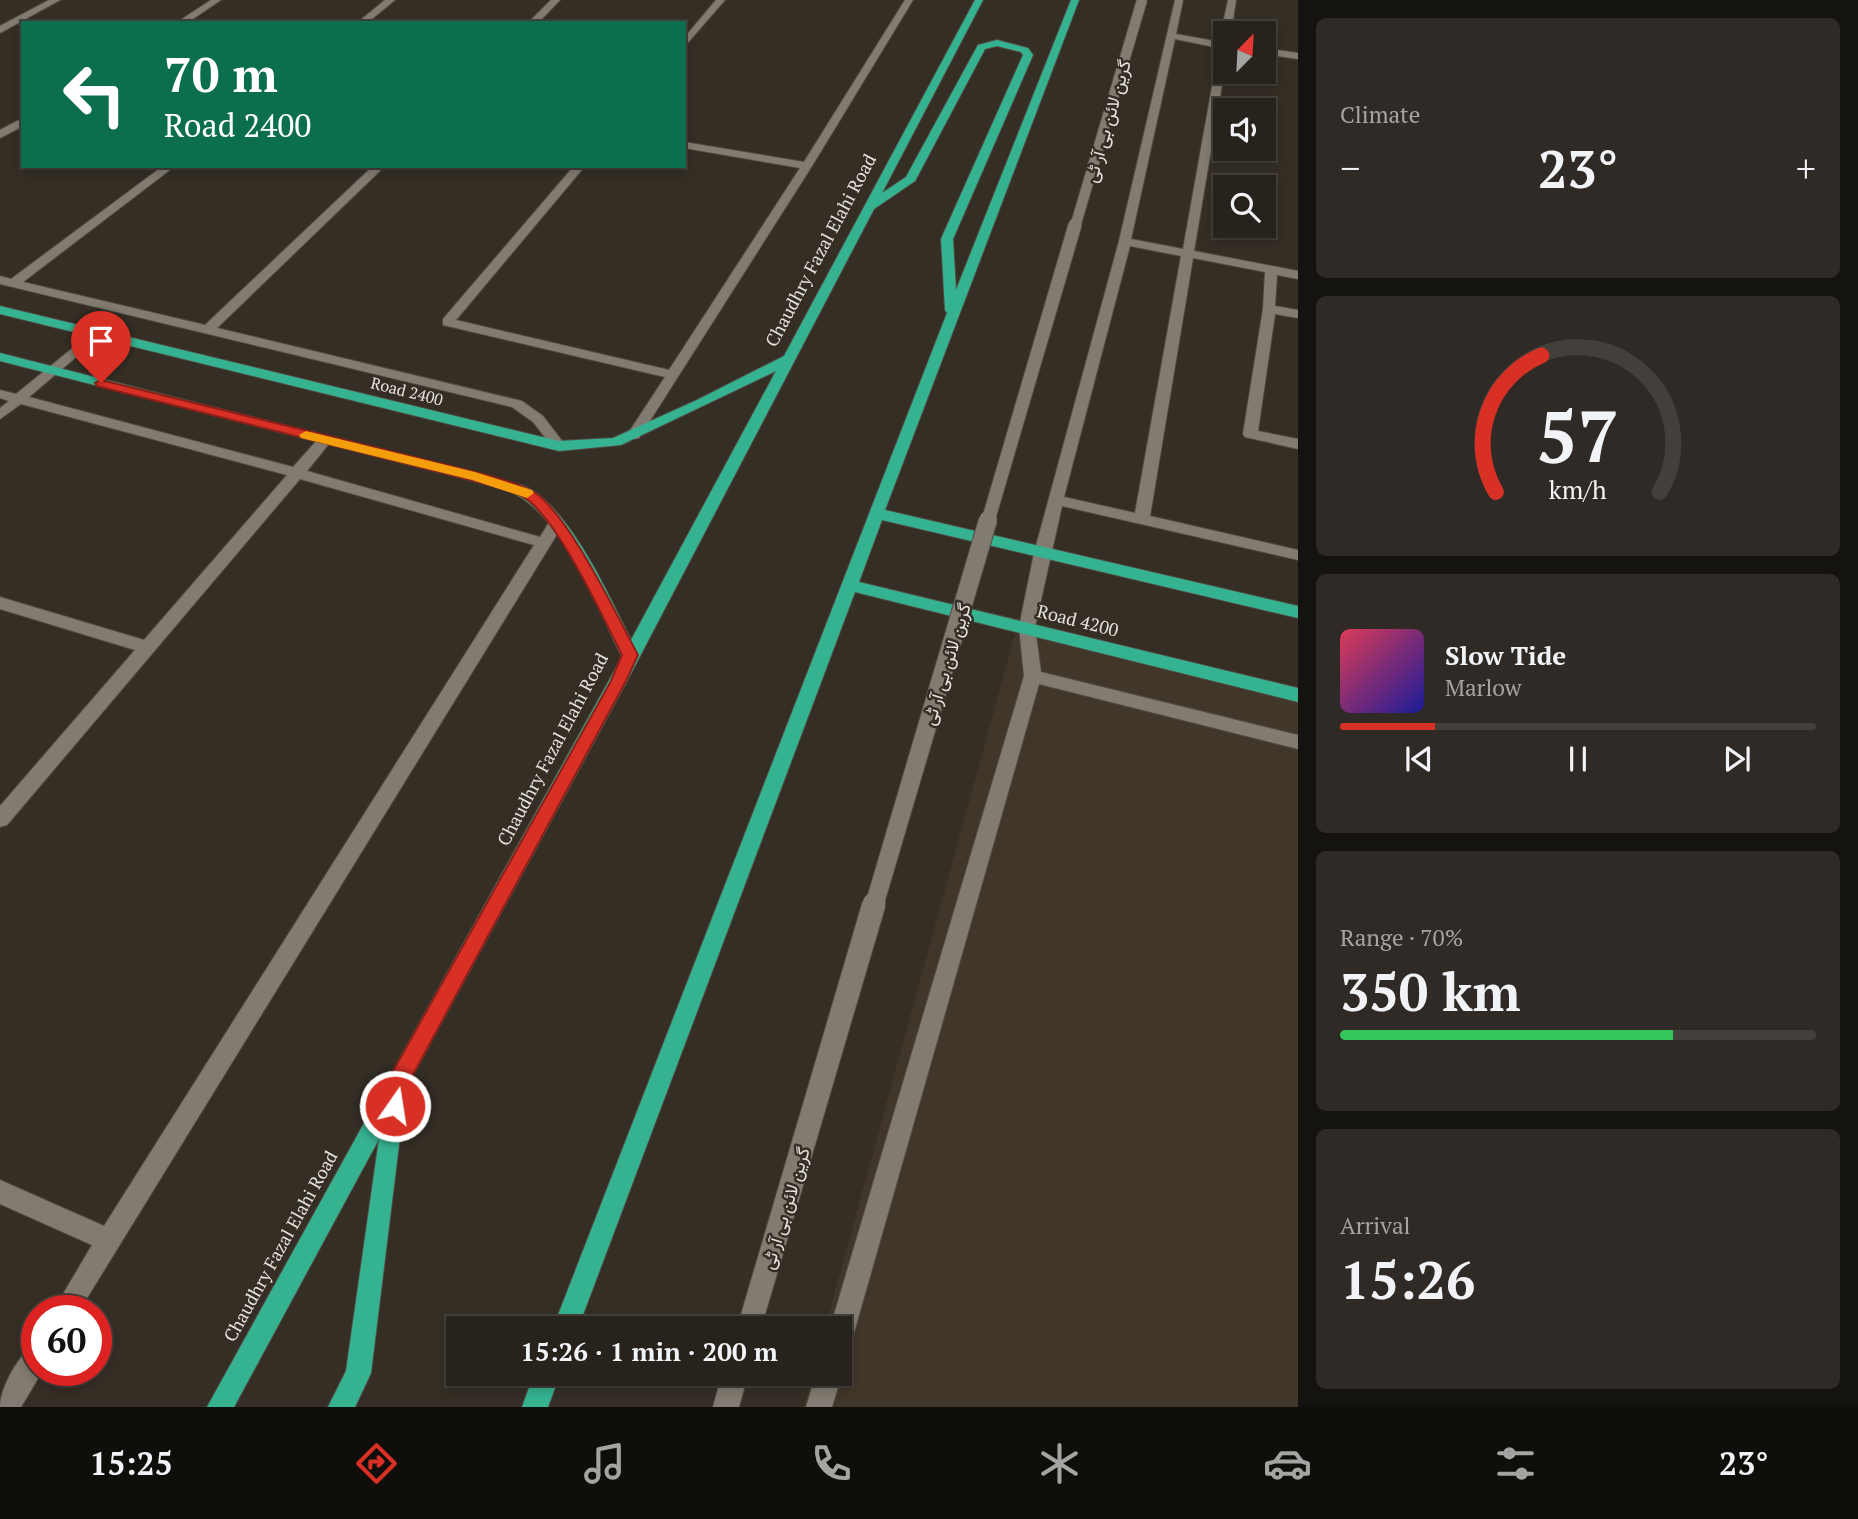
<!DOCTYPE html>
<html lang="en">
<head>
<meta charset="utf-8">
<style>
	:root { --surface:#27221c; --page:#2f2a25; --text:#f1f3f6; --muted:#a4a4a3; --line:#433f3b; --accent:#d93025 }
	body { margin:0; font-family:"PT Serif",Vazirmatn,serif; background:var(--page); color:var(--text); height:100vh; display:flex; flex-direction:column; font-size:26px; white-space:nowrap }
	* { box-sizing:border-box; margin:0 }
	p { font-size:23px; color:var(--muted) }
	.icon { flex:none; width:38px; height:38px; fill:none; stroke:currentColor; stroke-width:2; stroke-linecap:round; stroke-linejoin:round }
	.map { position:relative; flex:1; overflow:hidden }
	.side { display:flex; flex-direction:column; gap:18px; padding:18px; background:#15130f; width:560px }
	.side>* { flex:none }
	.top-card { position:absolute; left:21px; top:21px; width:665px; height:147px; border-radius:0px; box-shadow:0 4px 10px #0003,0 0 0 2px var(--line); background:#0b6e4f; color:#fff; overflow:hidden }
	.needle { width:46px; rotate:24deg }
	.controls { position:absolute; left:1213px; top:21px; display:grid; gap:14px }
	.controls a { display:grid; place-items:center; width:63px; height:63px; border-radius:0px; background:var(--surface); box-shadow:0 4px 10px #0003,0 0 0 2px var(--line); font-size:35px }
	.speed { position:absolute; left:21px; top:1295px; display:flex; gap:14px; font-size:35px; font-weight:700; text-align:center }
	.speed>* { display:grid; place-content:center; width:91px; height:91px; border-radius:50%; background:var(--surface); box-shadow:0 4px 10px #0003,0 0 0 2px var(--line); line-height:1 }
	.speed .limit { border:10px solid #d22; background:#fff; color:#111 }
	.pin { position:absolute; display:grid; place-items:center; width:60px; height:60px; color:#fff; margin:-72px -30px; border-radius:50% 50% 50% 0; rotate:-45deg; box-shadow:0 0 7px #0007 }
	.pin .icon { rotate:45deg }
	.me { position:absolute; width:77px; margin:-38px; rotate:13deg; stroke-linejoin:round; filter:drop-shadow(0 0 5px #0008) }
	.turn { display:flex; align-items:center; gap:24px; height:147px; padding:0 28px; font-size:32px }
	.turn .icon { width:91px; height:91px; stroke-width:2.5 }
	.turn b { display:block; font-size:49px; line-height:60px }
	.big { font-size:52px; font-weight:600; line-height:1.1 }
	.side .tile { flex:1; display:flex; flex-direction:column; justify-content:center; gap:10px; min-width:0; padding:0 24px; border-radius:10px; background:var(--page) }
	.side .dial { align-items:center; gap:0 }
	.dial svg { height:182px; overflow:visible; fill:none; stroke:var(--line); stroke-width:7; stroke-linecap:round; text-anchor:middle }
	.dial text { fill:var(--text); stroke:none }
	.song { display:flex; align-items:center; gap:21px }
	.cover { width:84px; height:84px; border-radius:10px; background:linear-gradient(135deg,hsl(350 70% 55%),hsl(240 70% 35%)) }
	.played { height:7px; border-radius:4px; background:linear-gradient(90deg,var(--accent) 20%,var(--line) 20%) }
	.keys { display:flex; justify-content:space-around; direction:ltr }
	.heat { display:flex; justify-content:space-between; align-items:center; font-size:38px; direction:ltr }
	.charge { height:10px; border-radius:5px; background:linear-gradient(90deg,#34c759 70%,var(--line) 0) }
	.trip { position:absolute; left:446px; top:1316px; width:406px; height:70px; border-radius:0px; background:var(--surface); box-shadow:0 4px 10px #0003,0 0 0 2px var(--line); font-weight:600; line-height:70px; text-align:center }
	.tab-bar { display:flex; height:112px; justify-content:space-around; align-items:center; background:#100e0b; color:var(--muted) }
	.tab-bar .icon { width:49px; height:49px }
	.tab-bar .active { color:var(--accent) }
	.tab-bar b { font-size:32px; color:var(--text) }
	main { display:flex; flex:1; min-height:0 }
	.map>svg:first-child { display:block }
	.built { fill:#403629 }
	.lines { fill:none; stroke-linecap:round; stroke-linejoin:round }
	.minor-casing { stroke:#514b44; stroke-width:2 }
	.major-casing { stroke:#514b44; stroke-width:2 }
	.minor { fill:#827b71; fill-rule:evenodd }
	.major { fill:#35b290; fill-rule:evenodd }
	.minor-bridge-far3-casing { stroke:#514b44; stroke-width:12; stroke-linecap:butt }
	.minor-bridge-far2-casing { stroke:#514b44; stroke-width:15; stroke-linecap:butt }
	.minor-bridge-far1-casing { stroke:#514b44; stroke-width:20; stroke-linecap:butt }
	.minor-bridge-casing { stroke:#514b44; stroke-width:25; stroke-linecap:butt }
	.minor-bridge-far3 { stroke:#827b71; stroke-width:10 }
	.minor-bridge-far2 { stroke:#827b71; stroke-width:13 }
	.minor-bridge-far1 { stroke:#827b71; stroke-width:18 }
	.minor-bridge { stroke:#827b71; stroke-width:23 }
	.route { fill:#d93025; stroke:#8d1f18; stroke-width:2 }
	.slow { fill:#f59e0b }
	.labels { text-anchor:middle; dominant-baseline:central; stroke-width:5; stroke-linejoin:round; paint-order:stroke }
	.far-street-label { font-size:16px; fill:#e6e2dc; stroke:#342e25 }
	.street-label { font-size:18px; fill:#e6e2dc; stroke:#342e25 }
</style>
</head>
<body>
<main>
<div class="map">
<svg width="1298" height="1407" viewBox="0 0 1298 1407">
	<rect width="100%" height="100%" fill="#342e25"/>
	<path class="built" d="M1017,626L1298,696V1407H804L813,1374H840V1328H825Z"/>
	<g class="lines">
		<defs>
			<path id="minor" d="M49,0H60L0,33V26Z
				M211,0H221L187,23H176Z
				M385,0H395L367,23H357Z
				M551,0H560L538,23H528Z
				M716,0H725L684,47V38Z
				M905,0H913L812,166L639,438L634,439L627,435L665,377L443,325V319L574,166H585L456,320L669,370L800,168L684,148V142L804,162Z
				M1175,0H1183L1176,34L1220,42L1225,36V67L1194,251L1298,271V279L1277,275L1275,306L1298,310V318L1275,314L1258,431L1298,439V449L1245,437L1243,434L1263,309L1265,272L1193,258L1150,516L1298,550V560L1062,506L1035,627L1041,672L1298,735V749L1039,684L853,1336L849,1345L840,1349V1328H830L1024,676L1019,627L1034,553L1119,241ZM1175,39L1219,48L1183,249L1131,239ZM1130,246L1181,256L1135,513L1064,497Z
				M1228,0H1236L1231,33H1225V36L1221,33Z
				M1264,48L1298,53V59L1264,54Z
				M23,118V126L0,138V130Z
				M163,166H175L23,282L205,325L373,166H385L217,328L522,401L543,416L566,446L564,449H554L533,422L512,407L0,284V276L11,279Z
				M96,329L103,333L101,336L29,397L293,467L320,437L325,436L332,440L307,471L540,537L551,519L556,518L564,523L79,1311H53L92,1245L0,1204V1180L104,1226L534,545L300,479L7,825L0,827V806L135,650L0,609V597L144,640L287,475L21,404L0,419V408L9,401L0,398V390L16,394Z
				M37,1344V1370H43L21,1407H0C0,1389 19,1352 37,1344Z
				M840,1370L842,1374L832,1407H806L816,1374H840Z
				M722,1374H748L739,1407H713Z"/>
			<path id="major" d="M975,0H983L882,193L906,177L978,45L997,40L1028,48L1033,55L953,239L956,290L1071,0H1079L885,510L1298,606V618L882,520L859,582L1298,688V702L855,592L578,1328H553L947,313L945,310L941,239L1023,55L1021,52L997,46L985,49L915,181L874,209L627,681L406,1088L371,1373L355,1407H328L346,1371L379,1139L234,1407H207L622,657C596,606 561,506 501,488L0,361V353L524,486C570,507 609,596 631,640L776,371L621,445L559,451L0,314V306L559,441L613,438L697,400L784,356Z
				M534,1374H560L548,1407H522Z"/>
		</defs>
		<use href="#minor" class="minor-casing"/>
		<use href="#major" class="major-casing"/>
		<use href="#minor" class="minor"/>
		<use href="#major" class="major"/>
		<defs>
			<path id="minor-bridge-far3" d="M1075,227L1142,0"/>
			<path id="minor-bridge-far2" d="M988,521L1075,225"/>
			<path id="minor-bridge-far1" d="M874,906L988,520"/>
			<path id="minor-bridge" d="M749,1328L874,904"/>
		</defs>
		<use href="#minor-bridge-far3" class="minor-bridge-far3-casing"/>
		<use href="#minor-bridge-far2" class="minor-bridge-far2-casing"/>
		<use href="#minor-bridge-far1" class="minor-bridge-far1-casing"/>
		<use href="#minor-bridge" class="minor-bridge-casing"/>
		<use href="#minor-bridge-far3" class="minor-bridge-far3"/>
		<use href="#minor-bridge-far2" class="minor-bridge-far2"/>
		<use href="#minor-bridge-far1" class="minor-bridge-far1"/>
		<use href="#minor-bridge" class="minor-bridge"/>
	</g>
	<path class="route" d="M101,380L475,472C493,477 516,482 532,491C567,510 618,618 638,655L626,681L409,1082L403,1113L395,1116L388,1113L385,1106L392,1073L611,681L622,655C604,619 556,515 523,497C508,489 488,485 471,480L97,386L95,383Z"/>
	<path class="slow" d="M306,431L475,472L532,490L534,493L527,498L472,480L301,438L299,435Z"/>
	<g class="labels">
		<g class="far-street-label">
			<text transform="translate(407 391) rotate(14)">Road 2400</text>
		</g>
		<g class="street-label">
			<text transform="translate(1107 121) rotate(-74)">گرین لائن بی آر ٹی</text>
			<text transform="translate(820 250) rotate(-62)">Chaudhry Fazal Elahi Road</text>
			<text transform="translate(1078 620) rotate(14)">Road 4200</text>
			<text transform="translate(946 664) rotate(-73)">گرین لائن بی آر ٹی</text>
			<text transform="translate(552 749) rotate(-62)">Chaudhry Fazal Elahi Road</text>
			<text transform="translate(785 1208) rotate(-73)">گرین لائن بی آر ٹی</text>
			<text transform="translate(280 1246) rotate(-61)">Chaudhry Fazal Elahi Road</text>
		</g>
	</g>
</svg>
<div class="controls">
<a><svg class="needle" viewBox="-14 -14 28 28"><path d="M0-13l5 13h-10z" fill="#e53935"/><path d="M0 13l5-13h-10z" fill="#a4a4a3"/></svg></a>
<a><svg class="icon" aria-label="sound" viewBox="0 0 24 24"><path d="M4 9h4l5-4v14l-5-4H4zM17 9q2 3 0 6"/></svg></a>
<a><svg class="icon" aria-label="search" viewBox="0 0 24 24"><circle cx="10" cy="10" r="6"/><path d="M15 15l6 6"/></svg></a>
</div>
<div class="speed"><div class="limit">60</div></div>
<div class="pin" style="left:101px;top:383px;background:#d93025"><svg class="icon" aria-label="arrive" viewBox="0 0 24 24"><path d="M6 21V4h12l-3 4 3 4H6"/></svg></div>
<svg class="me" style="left:395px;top:1106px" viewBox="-20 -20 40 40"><circle r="17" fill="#d93025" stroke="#fff" stroke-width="3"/><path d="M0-11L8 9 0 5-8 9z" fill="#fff"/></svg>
<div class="trip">15:26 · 1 min · 200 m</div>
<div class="top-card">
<div class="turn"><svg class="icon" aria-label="left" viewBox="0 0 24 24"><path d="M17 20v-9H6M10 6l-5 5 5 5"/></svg><div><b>70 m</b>Road 2400</div></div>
</div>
</div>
<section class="side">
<div class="tile"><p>Climate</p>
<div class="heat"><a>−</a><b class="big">23°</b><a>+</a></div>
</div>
<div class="tile dial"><svg viewBox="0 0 100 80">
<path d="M14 69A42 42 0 1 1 86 69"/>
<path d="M14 69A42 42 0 0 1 34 9" stroke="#d93025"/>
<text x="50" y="56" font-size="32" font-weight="700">57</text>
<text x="50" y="72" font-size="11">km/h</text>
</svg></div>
<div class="tile">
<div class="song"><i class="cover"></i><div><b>Slow Tide</b><p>Marlow</p></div></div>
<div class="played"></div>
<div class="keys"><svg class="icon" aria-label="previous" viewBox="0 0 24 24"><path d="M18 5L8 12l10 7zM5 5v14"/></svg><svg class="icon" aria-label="pause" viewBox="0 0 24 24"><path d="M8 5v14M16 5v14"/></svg><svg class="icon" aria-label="next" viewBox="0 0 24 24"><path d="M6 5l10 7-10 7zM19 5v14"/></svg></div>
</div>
<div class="tile"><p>Range · 70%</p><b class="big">350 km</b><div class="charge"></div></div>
<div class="tile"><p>Arrival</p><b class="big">15:26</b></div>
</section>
</main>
<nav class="tab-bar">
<b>15:25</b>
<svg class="icon active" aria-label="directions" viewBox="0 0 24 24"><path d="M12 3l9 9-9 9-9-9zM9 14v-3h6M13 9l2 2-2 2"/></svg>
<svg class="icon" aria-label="music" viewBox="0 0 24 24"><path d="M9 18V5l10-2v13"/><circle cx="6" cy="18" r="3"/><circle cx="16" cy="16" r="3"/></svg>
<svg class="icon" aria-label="phone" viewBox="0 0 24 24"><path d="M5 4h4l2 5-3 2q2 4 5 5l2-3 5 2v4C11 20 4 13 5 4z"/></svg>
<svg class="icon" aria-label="climate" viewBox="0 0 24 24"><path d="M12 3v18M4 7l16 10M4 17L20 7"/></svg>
<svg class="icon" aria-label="car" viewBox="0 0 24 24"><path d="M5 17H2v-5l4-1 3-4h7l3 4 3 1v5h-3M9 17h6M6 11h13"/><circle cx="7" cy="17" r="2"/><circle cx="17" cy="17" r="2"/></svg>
<svg class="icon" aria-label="filters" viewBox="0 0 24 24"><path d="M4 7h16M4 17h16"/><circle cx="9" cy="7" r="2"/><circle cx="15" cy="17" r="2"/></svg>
<b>23°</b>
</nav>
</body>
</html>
